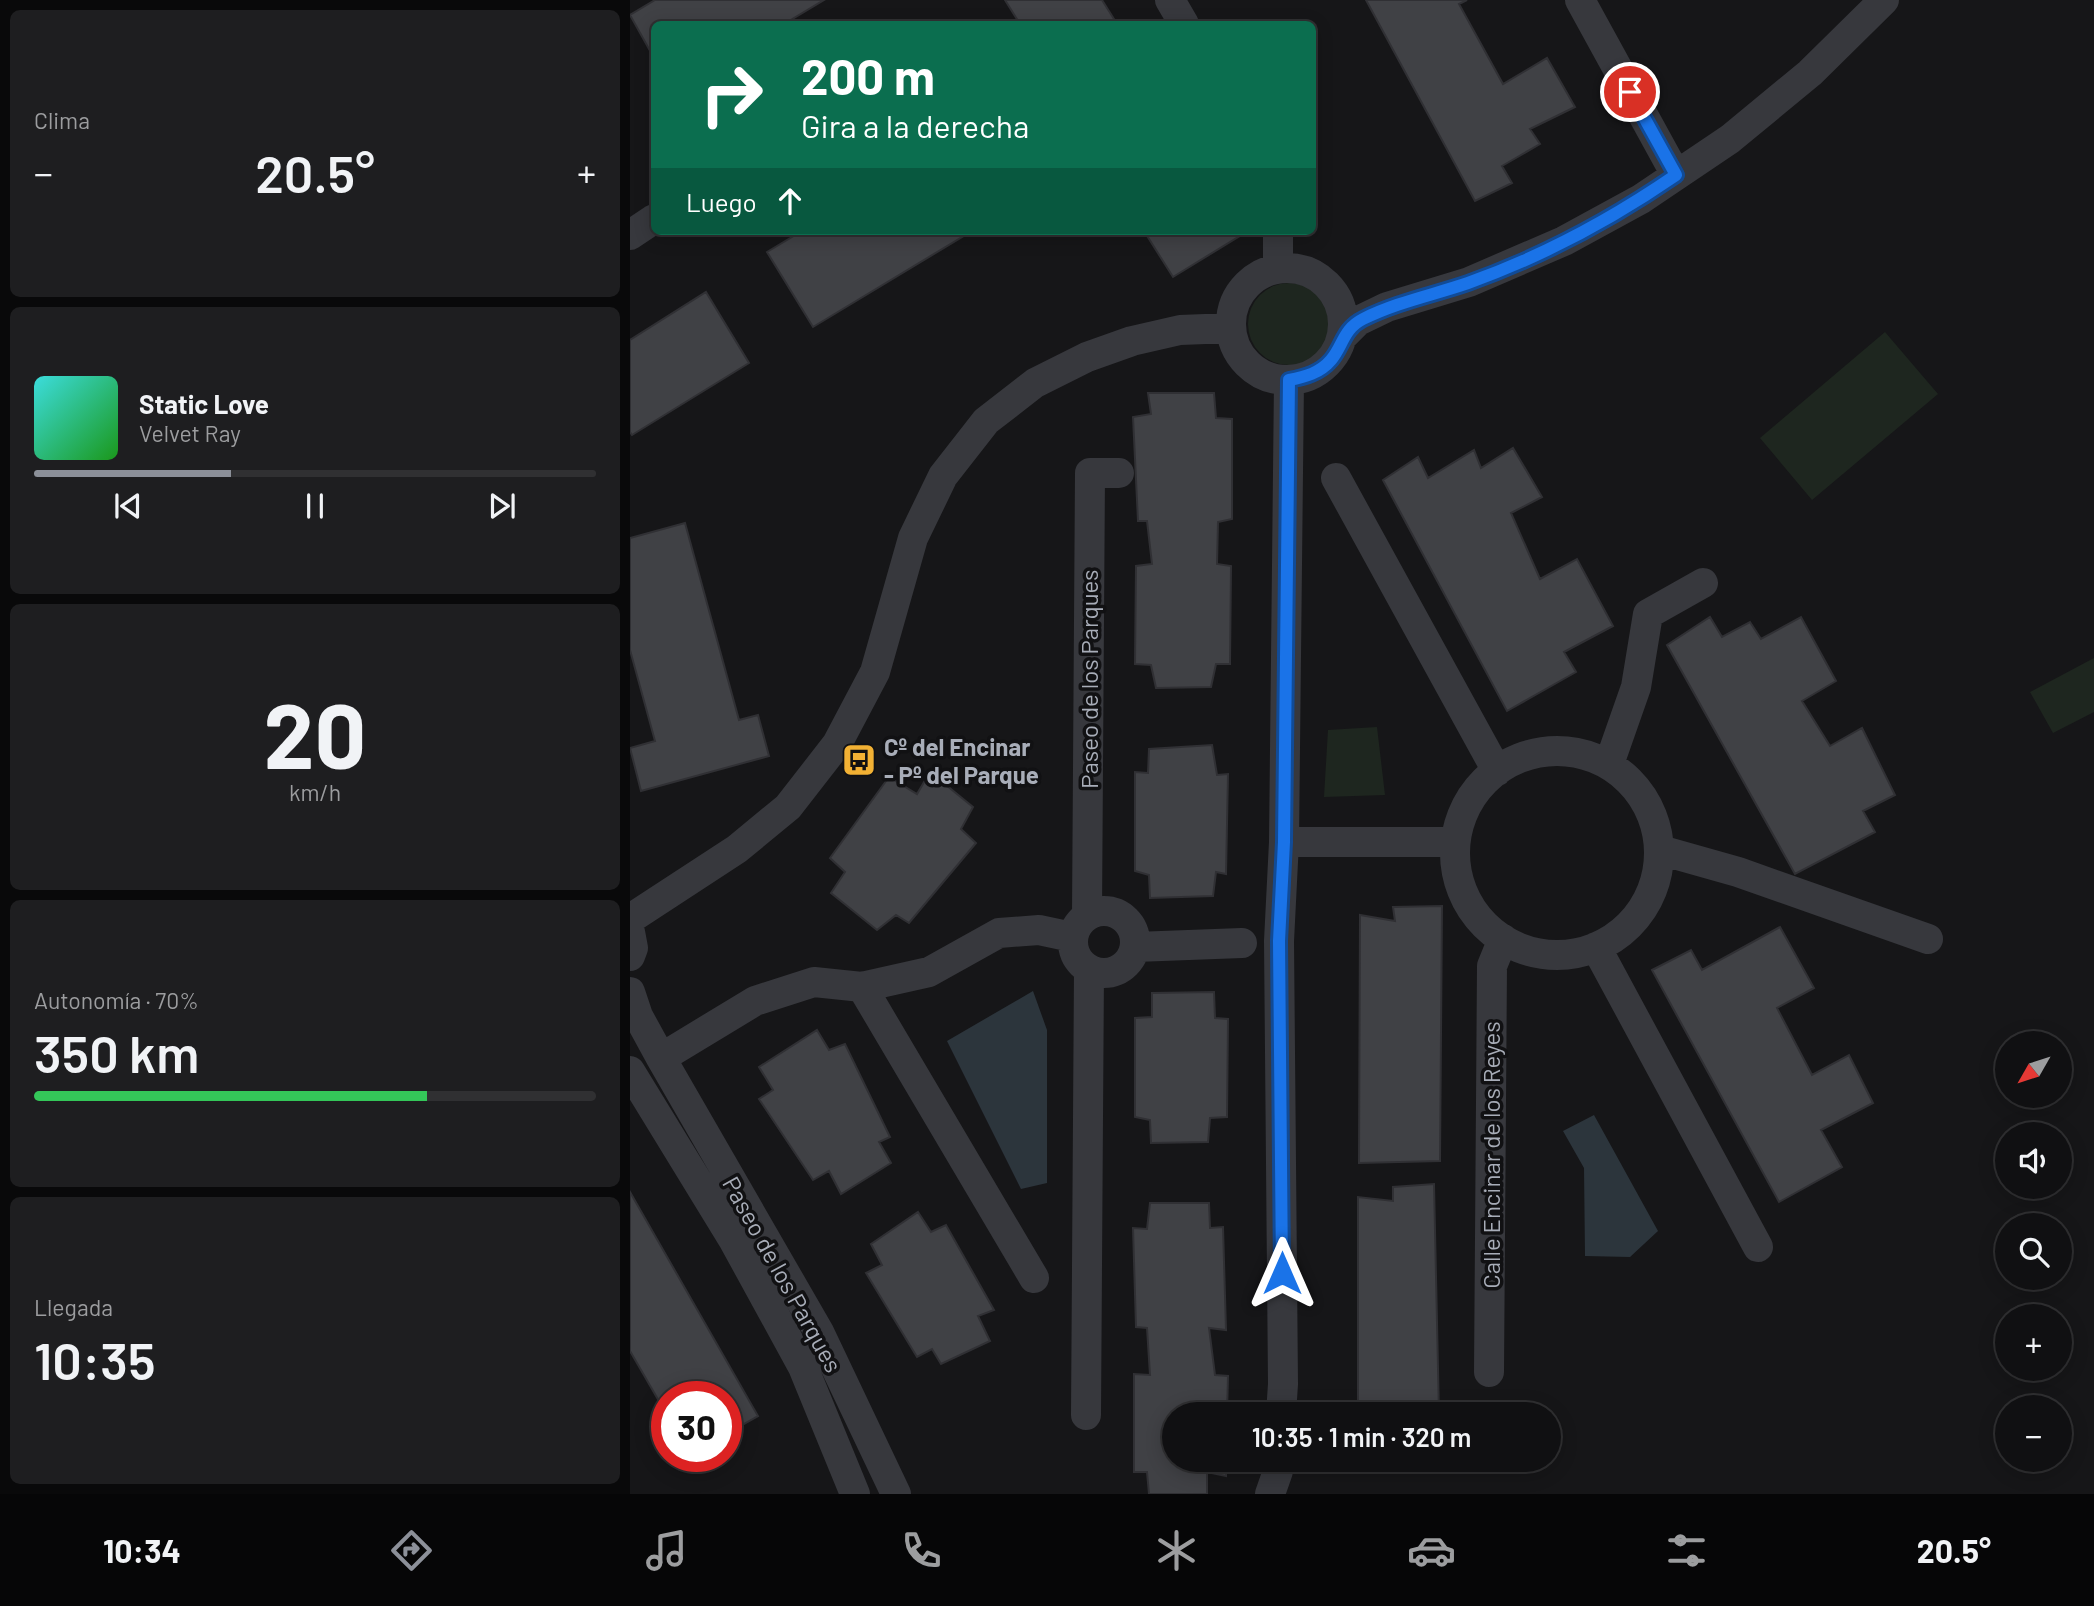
<!DOCTYPE html>
<html lang="es">
<head>
<meta charset="utf-8">
<style>
	:root { --surface:#101012; --page:#1e1e20; --text:#f1f3f6; --muted:#9c9d9f; --line:#303032; --accent:#8c9099 }
	body { margin:0; font-family:Barlow,sans-serif; background:var(--page); color:var(--text); height:100vh; display:flex; flex-direction:column; font-size:26px; white-space:nowrap }
	* { box-sizing:border-box; margin:0 }
	p { font-size:23px; color:var(--muted) }
	.icon { flex:none; width:38px; height:38px; fill:none; stroke:currentColor; stroke-width:2; stroke-linecap:round; stroke-linejoin:round }
	.map { position:relative; flex:1; overflow:hidden }
	.details { display:flex; flex-direction:column; gap:10px; padding:10px; background:#09090a; width:630px }
	.details>* { flex:none }
	.banner { position:absolute; left:21px; top:21px; width:665px; height:214px; border-radius:10px; box-shadow:0 4px 18px #0003,0 0 0 2px var(--line); background:#0b6e4f; color:#fff; overflow:hidden }
	.needle { width:46px; rotate:231deg }
	.tools { position:absolute; left:1365px; top:1031px; display:grid; gap:14px }
	.tools a { display:grid; place-items:center; width:77px; height:77px; border-radius:50%; background:var(--surface); box-shadow:0 4px 18px #0003,0 0 0 2px var(--line); font-size:35px }
	.speed { position:absolute; left:21px; top:1381px; display:flex; gap:14px; font-size:35px; font-weight:700; text-align:center }
	.speed>* { display:grid; place-content:center; width:91px; height:91px; border-radius:50%; background:var(--surface); box-shadow:0 4px 18px #0003,0 0 0 2px var(--line); line-height:1 }
	.speed .limit { border:10px solid #d22; background:#fff; color:#111 }
	.pin { position:absolute; display:grid; place-items:center; width:60px; height:60px; color:#fff; margin:-30px; border:4px solid #fff; border-radius:50%; box-shadow:0 2px 7px #0007 }
	.me { position:absolute; width:77px; margin:-38px; rotate:0deg; stroke-linejoin:round; filter:drop-shadow(0 0 5px #0008) }
	.turn { display:flex; align-items:center; gap:24px; height:147px; padding:0 35px; font-size:32px }
	.turn .icon { width:91px; height:91px; stroke-width:2.5 }
	.turn b { display:block; font-size:49px; line-height:60px }
	.then { display:flex; align-items:center; height:66px; padding:0 35px; background:#0003; gap:14px; font-size:26px }
	.big { font-size:52px; font-weight:600; line-height:1.1 }
	.details .tile { flex:1; display:flex; flex-direction:column; justify-content:center; gap:10px; min-width:0; padding:0 24px; border-radius:10px; background:var(--page) }
	.details .dial { align-items:center; gap:0 }
	.dial b { font-size:91px; line-height:1 }
	.song { display:flex; align-items:center; gap:21px }
	.cover { width:84px; height:84px; border-radius:10px; background:linear-gradient(135deg,hsl(180 70% 55%),hsl(120 70% 35%)) }
	.played { height:7px; border-radius:4px; background:linear-gradient(90deg,var(--accent) 35%,var(--line) 35%) }
	.keys { display:flex; justify-content:space-around; direction:ltr }
	.heat { display:flex; justify-content:space-between; align-items:center; font-size:38px; direction:ltr }
	.charge { height:10px; border-radius:5px; background:linear-gradient(90deg,#34c759 70%,var(--line) 0) }
	.trip { position:absolute; left:532px; top:1402px; width:399px; height:70px; border-radius:35px; background:var(--surface); box-shadow:0 4px 18px #0003,0 0 0 2px var(--line); font-weight:600; line-height:70px; text-align:center }
	.menu { display:flex; height:112px; justify-content:space-around; align-items:center; background:#060607; color:var(--muted) }
	.menu .icon { width:49px; height:49px }
	.menu .current { color:var(--accent) }
	.menu b { font-size:32px; color:var(--text) }
	main { display:flex; flex:1; min-height:0 }
	.map>svg:first-child { display:block }
	.green { fill:#1e261f }
	.water { fill:#2c353c }
	.building { fill:#404145; stroke:#303034; stroke-width:2 }
	.lines { fill:none; stroke-linecap:round; stroke-linejoin:round }
	.street { stroke:#37383d; stroke-width:30 }
	.route-casing { stroke:#114b97; stroke-width:18 }
	.route { stroke:#1a73e8; stroke-width:12 }
	.labels { text-anchor:middle; dominant-baseline:central; stroke-width:7; stroke-linejoin:round; paint-order:stroke }
	.street-label { font-size:24px; fill:#a8adb8; stroke:#111113 }
	.poi-label { font-size:24px; font-weight:bold; fill:#a8adb8; stroke:#111113; text-anchor:start }
</style>
</head>
<body>
<main>
<section class="details">
<div class="tile"><p>Clima</p>
<div class="heat"><a>−</a><b class="big">20.5°</b><a>+</a></div>
</div>
<div class="tile">
<div class="song"><i class="cover"></i><div><b>Static Love</b><p>Velvet Ray</p></div></div>
<div class="played"></div>
<div class="keys"><svg class="icon" aria-label="previous" viewBox="0 0 24 24"><path d="M18 5L8 12l10 7zM5 5v14"/></svg><svg class="icon" aria-label="pause" viewBox="0 0 24 24"><path d="M8 5v14M16 5v14"/></svg><svg class="icon" aria-label="next" viewBox="0 0 24 24"><path d="M6 5l10 7-10 7zM19 5v14"/></svg></div>
</div>
<div class="tile dial"><b>20</b><p>km/h</p></div>
<div class="tile"><p>Autonomía · 70%</p><b class="big">350 km</b><div class="charge"></div></div>
<div class="tile"><p>Llegada</p><b class="big">10:35</b></div>
</section>
<div class="map">
<svg width="1464" height="1494" viewBox="0 0 1464 1494">
	<rect width="100%" height="100%" fill="#161618"/>
	<path class="green" d="M618 324a41 41 0 1 1 82 0a41 41 0 1 1-82 0Z
		M1255,332L1308,394L1182,500L1130,438Z
		M1464,658V712L1423,733L1400,692Z
		M747,727L755,795L694,797L698,730Z"/>
	<path class="water" d="M403,991L417,1030V1183L391,1189L317,1041Z
		M964,1115L1028,1231L1000,1257L955,1256L954,1168L933,1131Z"/>
	<path class="building" d="M25,0H194L154,24H24V58L0,15Z
		M375,0H472L484,19L474,24H390Z
		M736,0H837L829,4L873,84L917,58L945,107L900,129L910,144L872,166L882,183L845,201Z
		M172,231H342L183,327L137,252Z
		M514,231H612L613,234L543,277Z
		M76,292L119,363L2,435L0,432V340Z
		M518,393H584L586,418L602,419V519L588,522L587,564L601,566L600,664H586L581,687L526,688L521,665L505,664L506,566L522,564L517,521H508L503,417L521,414Z
		M883,448L912,497L881,513L910,579L947,559L983,626L934,652L946,672L877,711L753,480L788,457L798,478L844,450L851,468Z
		M55,523L109,720L128,715L139,756L11,791L0,748L25,741L0,650V538Z
		M1080,617L1092,637L1120,622L1131,639L1171,617L1206,681L1172,701L1200,746L1232,728L1265,795L1233,811L1245,832L1165,874L1037,645Z
		M582,745L587,775L598,774L596,874L586,872L583,896L520,898L519,875L505,871V772L518,773L519,749Z
		M300,772L343,807L331,829L346,843L279,923L266,915L247,930L201,893L215,872L200,858L259,777L287,794Z
		M812,906L810,1161L729,1163L730,915L765,921L763,907Z
		M1150,927L1184,988L1147,1008L1182,1075L1219,1055L1243,1103L1191,1130L1212,1167L1149,1202L1022,970L1061,950L1072,970Z
		M584,992L585,1018L598,1019L597,1117L580,1118L578,1142L521,1143L520,1120L505,1117V1018L522,1017V993Z
		M187,1030L199,1050L215,1044L260,1137L249,1142L261,1163L211,1194L199,1171L183,1180L129,1099L143,1090L129,1067Z
		M804,1184L809,1414H728V1197L763,1201V1187Z
		M0,1192L128,1416L96,1434V1396H37V1415L0,1351Z
		M520,1203H579L580,1228L593,1227L596,1330L579,1328L585,1375L598,1376L597,1414H544V1460H596V1476L577,1472V1494H519L517,1472H504V1374L520,1375L517,1328L506,1327L503,1228L517,1229Z
		M288,1212L301,1232L316,1225L364,1310L348,1316L360,1341L311,1364L302,1349L287,1357L236,1273L252,1265L241,1244Z"/>
	<g class="lines">
		<path class="street" d="M540,0L554,24
			M950,0L1046,175
			M648,231V268
			M0,235L24,219
			M601 324a56 56 0 1 1 112 0a56 56 0 1 1-112 0Z
			M712,337L728,321L757,307L839,282L934,241L1011,199L1100,139L1180,73L1254,0
			M706,478L867,771
			M825 853a102 102 0 1 1 204 0a102 102 0 1 1-204 0Z
			M979,764L1006,687L1018,614L1073,583
			M654,842H825
			M1030,850L1108,872L1298,939
			M443 942a31 31 0 1 1 62 0a31 31 0 1 1-62 0Z
			M457,915L460,473H489
			M0,919L107,849L158,807L207,744L245,672L283,538L313,476L356,421L405,383L457,357L502,341L550,330L601,328
			M0,932L3,948L0,956
			M505,947L612,943
			M966,947L1128,1247
			M232,987L404,1278
			M0,992L8,1016L31,1058L189,1332L266,1494
			M31,1058L125,1001L184,982L232,987L299,972L369,933L409,930L442,937
			M0,1071L104,1241L173,1367L225,1494
			M859,1372L862,966L873,939
			M651,1414L653,1384L649,941L654,842L659,380
			M456,1415L459,970
			M640,1494L648,1471V1460"/>
	</g>
	<g class="lines">
		<defs>
			<path id="route" d="M652,1273L649,941L654,842L659,380C675,377 690,373 701,360C713,346 713,329 733,319C767,302 803,295 838,283C911,257 982,219 1046,175L1000,92"/>
		</defs>
		<use href="#route" class="route-casing"/>
		<use href="#route" class="route"/>
	</g>
	<defs>
		<symbol id="bus-square" viewBox="-11 -11 22 22"><rect x="-9" y="-9" width="18" height="18" rx="4" fill="#f2b134" stroke="#111113"/><path d="M-5-6H5V4H4V6H2V4H-2V6H-4V4H-5ZM-3.5-4V0h7V-4ZM-3.5 1.2v1.5H-2V1.2ZM2 1.2v1.5H3.5V1.2Z" fill="#111"/></symbol>
	</defs>
	<g fill-rule="evenodd">
		<use href="#bus-square" x="210" y="741" width="38" height="38"/>
	</g>
	<g class="labels">
		<g class="street-label">
			<text transform="translate(458 679) rotate(-90)">Paseo de los Parques</text>
			<text transform="translate(860 1155) rotate(-90)">Calle Encinar de los Reyes</text>
			<text transform="translate(153 1274) rotate(61)">Paseo de los Parques</text>
		</g>
		<g class="poi-label">
			<text x="254" y="746">Cº del Encinar<tspan x="254" dy="28">- Pº del Parque</tspan></text>
		</g>
	</g>
</svg>
<div class="tools">
<a><svg class="needle" viewBox="-14 -14 28 28"><path d="M0-13l5 13h-10z" fill="#e53935"/><path d="M0 13l5-13h-10z" fill="#9c9d9f"/></svg></a>
<a><svg class="icon" aria-label="sound" viewBox="0 0 24 24"><path d="M4 9h4l5-4v14l-5-4H4zM17 9q2 3 0 6"/></svg></a>
<a><svg class="icon" aria-label="search" viewBox="0 0 24 24"><circle cx="10" cy="10" r="6"/><path d="M15 15l6 6"/></svg></a>
<a>+</a>
<a>−</a>
</div>
<div class="speed"><div class="limit">30</div></div>
<div class="pin" style="left:1000px;top:92px;background:#d93025"><svg class="icon" aria-label="arrive" viewBox="0 0 24 24"><path d="M6 21V4h12l-3 4 3 4H6"/></svg></div>
<svg class="me" style="left:652px;top:1273px" viewBox="-20 -20 40 40"><path d="M0-17L14 15 0 8-14 15z" fill="#1a73e8" stroke="#fff" stroke-width="4"/></svg>
<div class="trip">10:35 · 1 min · 320 m</div>
<div class="banner">
<div class="turn"><svg class="icon" aria-label="right" viewBox="0 0 24 24"><path d="M7 20v-9h11M14 6l5 5-5 5"/></svg><div><b>200 m</b>Gira a la derecha</div></div>
<div class="then">Luego<svg class="icon" aria-label="ahead" viewBox="0 0 24 24"><path d="M12 20V5M6 11l6-6 6 6"/></svg></div>
</div>
</div>
</main>
<nav class="menu">
<b>10:34</b>
<svg class="icon current" aria-label="directions" viewBox="0 0 24 24"><path d="M12 3l9 9-9 9-9-9zM9 14v-3h6M13 9l2 2-2 2"/></svg>
<svg class="icon" aria-label="music" viewBox="0 0 24 24"><path d="M9 18V5l10-2v13"/><circle cx="6" cy="18" r="3"/><circle cx="16" cy="16" r="3"/></svg>
<svg class="icon" aria-label="phone" viewBox="0 0 24 24"><path d="M5 4h4l2 5-3 2q2 4 5 5l2-3 5 2v4C11 20 4 13 5 4z"/></svg>
<svg class="icon" aria-label="climate" viewBox="0 0 24 24"><path d="M12 3v18M4 7l16 10M4 17L20 7"/></svg>
<svg class="icon" aria-label="car" viewBox="0 0 24 24"><path d="M5 17H2v-5l4-1 3-4h7l3 4 3 1v5h-3M9 17h6M6 11h13"/><circle cx="7" cy="17" r="2"/><circle cx="17" cy="17" r="2"/></svg>
<svg class="icon" aria-label="filters" viewBox="0 0 24 24"><path d="M4 7h16M4 17h16"/><circle cx="9" cy="7" r="2"/><circle cx="15" cy="17" r="2"/></svg>
<b>20.5°</b>
</nav>
</body>
</html>
